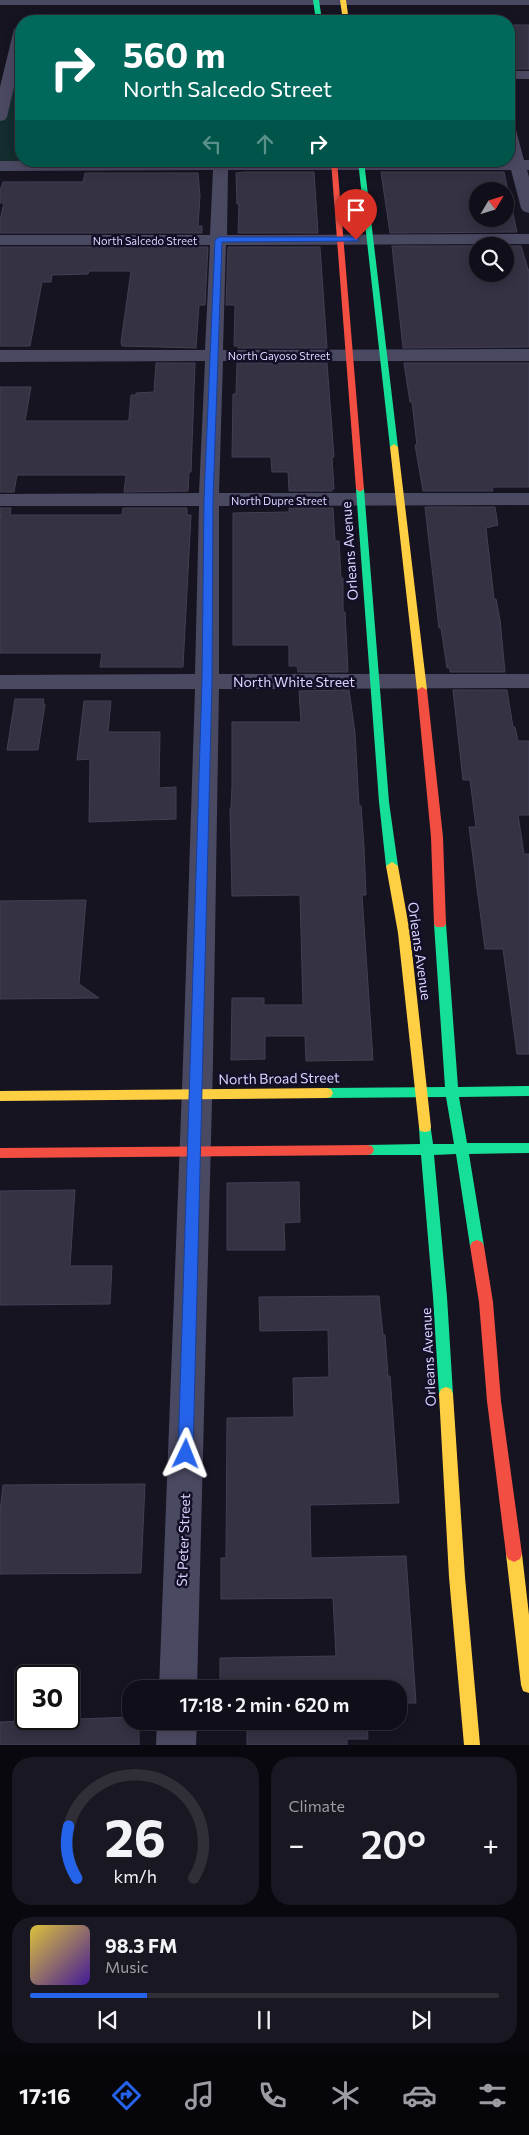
<!DOCTYPE html>
<html lang="en">
<head>
<meta charset="utf-8">
<style>
	:root { --surface:#100f19; --page:#191822; --text:#f1f3f6; --muted:#9c9ca2; --line:#302f38; --accent:#2563eb }
	body { margin:0; font-family:Commissioner,sans-serif; background:var(--page); color:var(--text); height:100vh; display:flex; flex-direction:column; font-size:19px; white-space:nowrap }
	* { box-sizing:border-box; margin:0 }
	p { font-size:16px; color:var(--muted) }
	.icon { flex:none; width:28px; height:28px; fill:none; stroke:currentColor; stroke-width:2; stroke-linecap:round; stroke-linejoin:round }
	.map { position:relative; height:1745px; overflow:hidden }
	.details { display:flex; flex-direction:column; gap:12px; padding:12px; background:#09080e; flex:1 }
	.details>* { flex:none }
	.guide { position:absolute; left:15px; top:15px; width:500px; height:152px; border-radius:20px; box-shadow:0 2px 12px #0003,0 0 0 1px var(--line); background:#00695c; color:#fff; overflow:hidden }
	.needle { width:32px; rotate:52deg }
	.controls { position:absolute; left:469px; top:182px; display:grid; gap:10px }
	.controls a { display:grid; place-items:center; width:45px; height:45px; border-radius:50%; background:var(--surface); box-shadow:0 2px 12px #0003,0 0 0 1px var(--line); font-size:25px }
	.speed { position:absolute; left:15px; top:1665px; display:flex; gap:10px; font-size:25px; font-weight:700; text-align:center }
	.speed>* { display:grid; place-content:center; width:65px; height:65px; border-radius:50%; background:var(--surface); box-shadow:0 2px 12px #0003,0 0 0 1px var(--line); line-height:1 }
	.speed .limit { border:2px solid #111; border-radius:8px; background:#fff; color:#111 }
	.pin { position:absolute; display:grid; place-items:center; width:42px; height:42px; color:#fff; margin:-51px -21px; border-radius:50% 50% 50% 0; rotate:-45deg; box-shadow:0 0 5px #0007 }
	.pin .icon { rotate:45deg }
	.me { position:absolute; width:55px; margin:-28px; rotate:2deg; stroke-linejoin:round; filter:drop-shadow(0 0 4px #0008) }
	.turn { display:flex; align-items:center; gap:18px; height:105px; padding:0 25px; font-size:22px }
	.turn .icon { width:65px; height:65px; stroke-width:2.5 }
	.turn b { display:block; font-size:35px; line-height:42px }
	.lanes { display:flex; align-items:center; height:48px; padding:0 25px; background:#0003; justify-content:center; gap:25px; direction:ltr }
	.lanes .off { opacity:.35 }
	.big { font-size:38px; font-weight:600; line-height:1.1 }
	.details .tile { flex:1; display:flex; flex-direction:column; justify-content:center; gap:8px; min-width:0; padding:0 18px; border-radius:20px; background:var(--page) }
	.details .dial { align-items:center; gap:0 }
	.dial svg { height:130px; overflow:visible; fill:none; stroke:var(--line); stroke-width:7; stroke-linecap:round; text-anchor:middle }
	.dial text { fill:var(--text); stroke:none }
	.song { display:flex; align-items:center; gap:15px }
	.cover { width:60px; height:60px; border-radius:8px; background:linear-gradient(135deg,hsl(50 70% 55%),hsl(260 70% 35%)) }
	.played { height:5px; border-radius:2px; background:linear-gradient(90deg,var(--accent) 25%,var(--line) 25%) }
	.keys { display:flex; justify-content:space-around; direction:ltr }
	.heat { display:flex; justify-content:space-between; align-items:center; font-size:28px; direction:ltr }
	.details .tiles { flex:1; display:grid; gap:12px; grid-template-columns:1fr 1fr }
	.tile:last-child { grid-column:span 2 }
	.trip { position:absolute; left:122px; top:1680px; width:285px; height:50px; border-radius:20px; background:var(--surface); box-shadow:0 2px 12px #0003,0 0 0 1px var(--line); font-weight:600; line-height:50px; text-align:center }
	.menu { display:flex; height:80px; justify-content:space-around; align-items:center; background:#06060a; color:var(--muted) }
	.menu .icon { width:35px; height:35px }
	.menu .selected { color:var(--accent) }
	.menu b { font-size:22px; color:var(--text) }
	.map>svg:first-child { display:block }
	.green { fill:#132c2d }
	.building { fill:#343243; stroke:#433f54; fill-rule:evenodd }
	.lines { fill:none; stroke-linecap:round; stroke-linejoin:round }
	.street { fill:#4a4962; fill-rule:evenodd }
	.fast { fill:#16e098; fill-rule:evenodd }
	.slow { fill:#ffcf43; fill-rule:evenodd }
	.jam { fill:#f24e42; fill-rule:evenodd }
	.route { fill:#2563eb; stroke:#184099 }
	.labels { text-anchor:middle; dominant-baseline:central; stroke-width:5; stroke-linejoin:round; paint-order:stroke }
	.far-street-label { font-size:11px; fill:#d9d4ff; stroke:#130f26 }
	.street-label { font-size:14px; fill:#d9d4ff; stroke:#130f26 }
</style>
</head>
<body>
<div class="map">
<svg width="529" height="1745" viewBox="0 0 529 1745">
	<rect width="100%" height="100%" fill="#161421"/>
	<path class="green" d="M10,76H21V161L0,166V117Z"/>
	<path class="building" d="M509,25H529V69H509Z
		M245,172H314L318,233H238L239,204H237L236,173Z
		M381,172H504L517,232L390,233ZM478,191H505V219H478Z
		M85,173H198L200,196L198,226H202V233H0V220L4,203H0V191L3,182H83Z
		M392,246H521L529,272V347L403,348ZM478,246H505V274H478Z
		M0,247H208L205,305H199L196,348L122,346L121,342L131,271H89L88,274L52,275L51,282H42L30,346H0Z
		M228,247H320L327,348H238V346H234L235,305H226Z
		M156,363H195L191,472H189L188,491L124,492L126,475H17L14,492H0V387H31L25,421H127L129,419L131,395H136V393L154,392Z
		M237,363H327L334,457H332L334,489H332V491H289L288,472H272L271,457H232L233,394H236Z
		M404,363H529V487H492L493,491H423L415,445H417L412,402H410Z
		M425,507H495L498,525L486,528L494,599H496L500,620L505,672H450V668H447L441,628H439Z
		M0,508H11L10,515H122L123,508H187V515H191L183,667H100L102,653H0V515H2H0Z
		M289,508H333L335,541H339L341,578H343V612H345L348,672H298L297,666H289V645H233V513L289,512Z
		M349,690L355,733L359,806H361L364,847L366,895H362L373,1060L306,1061L305,1036H265V1059L231,1060L232,998H264V1005H303L300,895L232,896L230,808H231L232,786V722H301L299,691Z
		M453,690H507L513,727H515L518,741H529V815H518L524,854H529V1054H517L503,949H485L469,827H476L470,780H463Z
		M15,699H44L43,704H45L38,750H7Z
		M84,701H111L108,732H160L159,788L176,787V819L89,822L90,759L77,760Z
		M86,900L79,984L99,998L0,999V901Z
		M299,1182L300,1222L284,1223L285,1250H227V1183Z
		M75,1190L70,1266H112L110,1304L0,1305V1191Z
		M379,1296L383,1335H385L388,1376H390L399,1503L310,1505L311,1558L406,1556L416,1703H399V1689H220V1658L336,1656L333,1598L221,1599V1558H226L227,1418L294,1417L293,1378L329,1377L328,1330L260,1331L259,1297Z
		M145,1484L141,1573L0,1574V1512L3,1485Z
		M131,1717V1721H139V1745H0V1722Z
		M247,1721H367L368,1739H347V1745H247Z"/>
	<g class="lines">
		<path class="street" d="M0,0H529V5H0Z
			M21,25V57L7,117L5,120L0,121V87L14,29Z
			M509,71H529V79H509Z
			M509,126L514,127L516,130L524,160H529V170H527L529,177V213L523,211L521,208L511,170H228L227,235L529,234V244L226,245L223,350L529,349V361H223L219,493H529V505L219,506V674H529V688L219,689L213,1062L197,1689H159L183,1062L195,689H0V675L195,674L199,506H0V494L199,493L205,361L0,362V350H205L210,245H0V235H210L213,170L0,171V161H509Z
			M157,1721H197L196,1745H156Z"/>
		<path class="fast" d="M313,0H319L322,21H316Z
			M358,161H364L398,447L394,450L390,447Z
			M360,486L364,489L389,802L398,866L392,870L386,866L379,802L356,489Z
			M440,920L444,921L446,924L458,1087L529,1086V1096L459,1097L467,1143H529V1153L469,1154L484,1246L482,1250L477,1252L472,1250L470,1246L456,1154L434,1155L447,1297L453,1394L451,1399L446,1401L441,1399L439,1394L433,1297L421,1155H367L362,1154L360,1150L362,1146L367,1145L420,1144L419,1127L420,1123L425,1122L430,1123L433,1144H454L446,1097L327,1098L323,1097L321,1093L323,1089L327,1088L445,1087L434,924L436,921Z"/>
		<path class="slow" d="M340,0H346L349,21H343Z
			M394,444L398,447L427,690L422,693L417,690L390,447Z
			M392,862L398,866L410,933L431,1127L430,1131L425,1132L420,1131L419,1127L398,933L386,866Z
			M327,1088L331,1089L333,1093L331,1097L327,1098L0,1101V1091Z
			M446,1387L451,1389L453,1394L465,1577L480,1745H464L449,1577L439,1394L441,1389Z
			M514,1546L520,1549L522,1554L529,1615V1693L523,1691L521,1685L506,1554L508,1549Z"/>
		<path class="jam" d="M331,161H337L364,489L360,492L356,489Z
			M422,687L427,690L443,837L446,924L444,927H436L434,924L431,837L417,690Z
			M367,1145L372,1146L374,1150L372,1154L367,1155L0,1158V1148Z
			M477,1240L482,1242L484,1246L493,1302L501,1401L522,1554L520,1559L514,1562L508,1559L506,1554L487,1401L479,1302L470,1246L472,1242Z"/>
	</g>
	<path class="route" d="M356,237L359,240L358,241L222,242L213,500L212,681L193,1454L191,1459L186,1462L180,1459L178,1454L202,681L204,500L215,240L219,237Z"/>
	<g class="labels">
		<g class="far-street-label">
			<text x="145" y="240">North Salcedo Street</text>
			<text x="279" y="355">North Gayoso Street</text>
			<text x="279" y="500">North Dupre Street</text>
		</g>
		<g class="street-label">
			<text transform="translate(349 551) rotate(-94)">Orleans Avenue</text>
			<text x="294" y="681">North White Street</text>
			<text transform="translate(420 951) rotate(82)">Orleans Avenue</text>
			<text transform="translate(279 1078) rotate(-1)">North Broad Street</text>
			<text transform="translate(428 1357) rotate(-93)">Orleans Avenue</text>
			<text transform="translate(183 1540) rotate(-88)">St Peter Street</text>
		</g>
	</g>
</svg>
<div class="controls">
<a><svg class="needle" viewBox="-14 -14 28 28"><path d="M0-13l5 13h-10z" fill="#e53935"/><path d="M0 13l5-13h-10z" fill="#9c9ca2"/></svg></a>
<a><svg class="icon" aria-label="search" viewBox="0 0 24 24"><circle cx="10" cy="10" r="6"/><path d="M15 15l6 6"/></svg></a>
</div>
<div class="speed"><div class="limit">30</div></div>
<div class="pin" style="left:356px;top:240px;background:#d93025"><svg class="icon" aria-label="arrive" viewBox="0 0 24 24"><path d="M6 21V4h12l-3 4 3 4H6"/></svg></div>
<svg class="me" style="left:186px;top:1454px" viewBox="-20 -20 40 40"><path d="M0-17L14 15 0 8-14 15z" fill="#2563eb" stroke="#fff" stroke-width="4"/></svg>
<div class="trip">17:18 · 2 min · 620 m</div>
<div class="guide">
<div class="turn"><svg class="icon" aria-label="right" viewBox="0 0 24 24"><path d="M7 20v-9h11M14 6l5 5-5 5"/></svg><div><b>560 m</b>North Salcedo Street</div></div>
<div class="lanes"><svg class="icon off" aria-label="left" viewBox="0 0 24 24"><path d="M17 20v-9H6M10 6l-5 5 5 5"/></svg><svg class="icon off" aria-label="ahead" viewBox="0 0 24 24"><path d="M12 20V5M6 11l6-6 6 6"/></svg><svg class="icon" aria-label="right" viewBox="0 0 24 24"><path d="M7 20v-9h11M14 6l5 5-5 5"/></svg></div>
</div>
</div>
<section class="details">
<div class="tiles">
<div class="tile dial"><svg viewBox="0 0 100 80">
<path d="M14 69A42 42 0 1 1 86 69"/>
<path d="M14 69A42 42 0 0 1 9 37" stroke="#2563eb"/>
<text x="50" y="56" font-size="32" font-weight="700">26</text>
<text x="50" y="72" font-size="11">km/h</text>
</svg></div>
<div class="tile"><p>Climate</p>
<div class="heat"><a>−</a><b class="big">20°</b><a>+</a></div>
</div>
<div class="tile">
<div class="song"><i class="cover"></i><div><b>98.3 FM</b><p>Music</p></div></div>
<div class="played"></div>
<div class="keys"><svg class="icon" aria-label="previous" viewBox="0 0 24 24"><path d="M18 5L8 12l10 7zM5 5v14"/></svg><svg class="icon" aria-label="pause" viewBox="0 0 24 24"><path d="M8 5v14M16 5v14"/></svg><svg class="icon" aria-label="next" viewBox="0 0 24 24"><path d="M6 5l10 7-10 7zM19 5v14"/></svg></div>
</div>
</div>
</section>
<nav class="menu">
<b>17:16</b>
<svg class="icon selected" aria-label="directions" viewBox="0 0 24 24"><path d="M12 3l9 9-9 9-9-9zM9 14v-3h6M13 9l2 2-2 2"/></svg>
<svg class="icon" aria-label="music" viewBox="0 0 24 24"><path d="M9 18V5l10-2v13"/><circle cx="6" cy="18" r="3"/><circle cx="16" cy="16" r="3"/></svg>
<svg class="icon" aria-label="phone" viewBox="0 0 24 24"><path d="M5 4h4l2 5-3 2q2 4 5 5l2-3 5 2v4C11 20 4 13 5 4z"/></svg>
<svg class="icon" aria-label="climate" viewBox="0 0 24 24"><path d="M12 3v18M4 7l16 10M4 17L20 7"/></svg>
<svg class="icon" aria-label="car" viewBox="0 0 24 24"><path d="M5 17H2v-5l4-1 3-4h7l3 4 3 1v5h-3M9 17h6M6 11h13"/><circle cx="7" cy="17" r="2"/><circle cx="17" cy="17" r="2"/></svg>
<svg class="icon" aria-label="filters" viewBox="0 0 24 24"><path d="M4 7h16M4 17h16"/><circle cx="9" cy="7" r="2"/><circle cx="15" cy="17" r="2"/></svg>
</nav>
</body>
</html>
